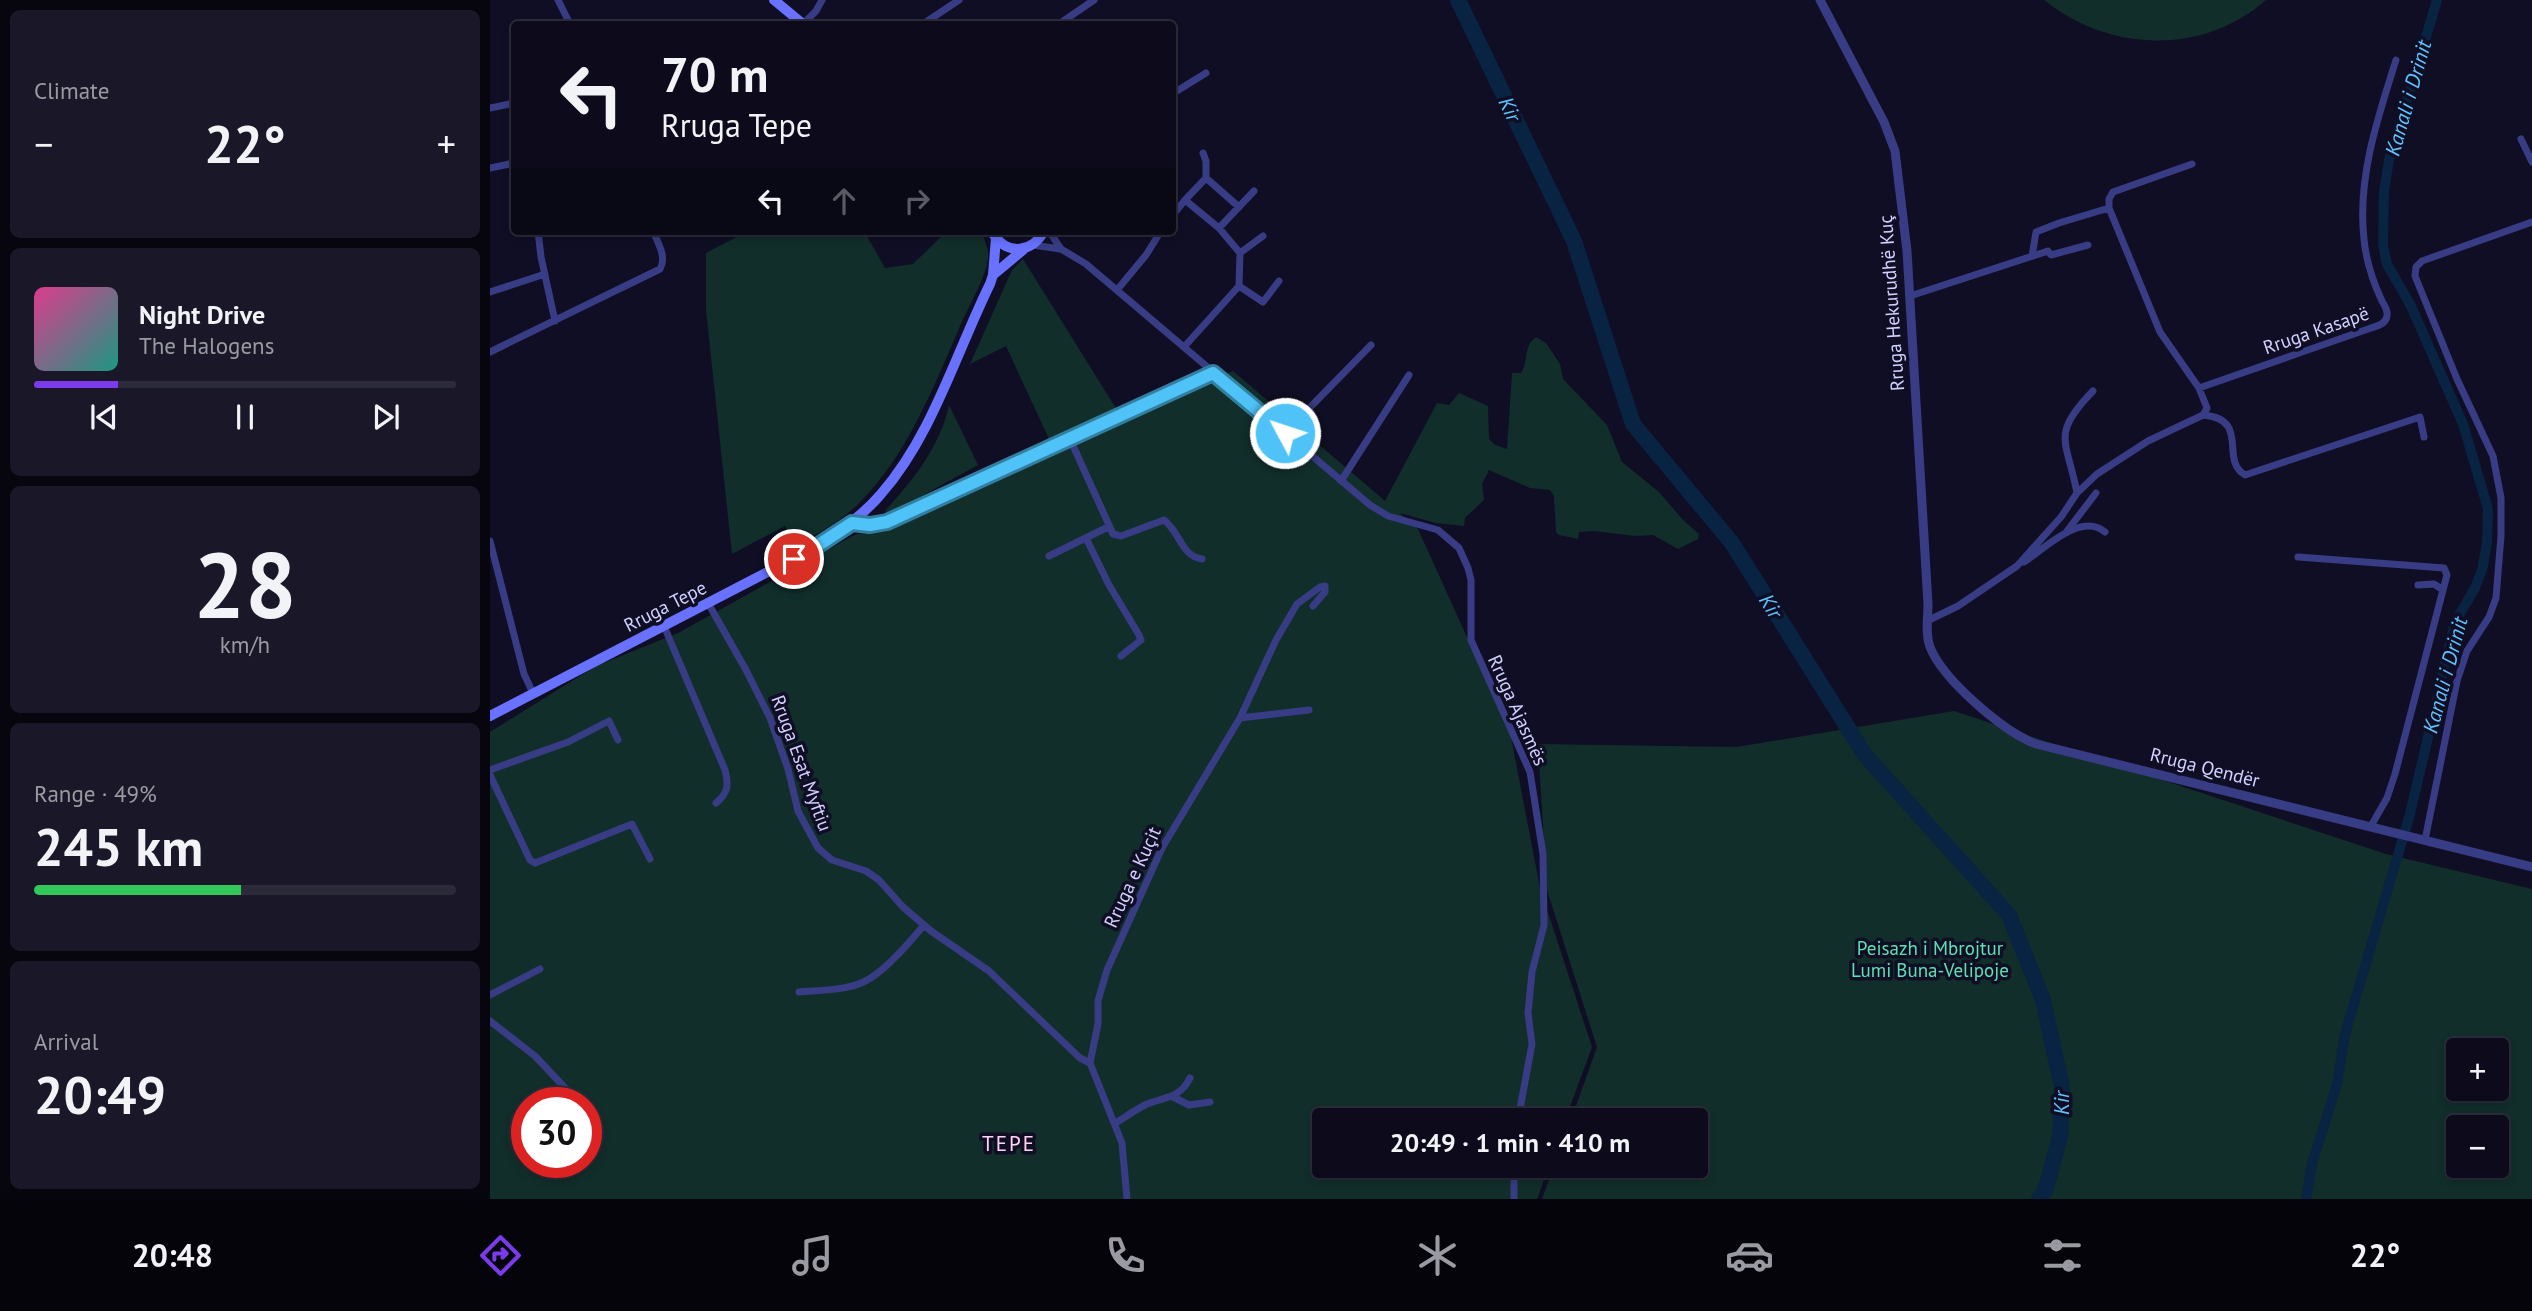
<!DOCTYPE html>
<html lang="en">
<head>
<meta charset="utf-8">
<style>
	:root { --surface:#0c0a1b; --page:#1a1828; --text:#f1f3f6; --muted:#9a9aa3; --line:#2c2b3a; --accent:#7c3aed }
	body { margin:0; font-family:"PT Sans",sans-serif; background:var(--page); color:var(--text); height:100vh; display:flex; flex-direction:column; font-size:26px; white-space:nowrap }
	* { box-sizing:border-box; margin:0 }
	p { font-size:23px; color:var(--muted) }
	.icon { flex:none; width:38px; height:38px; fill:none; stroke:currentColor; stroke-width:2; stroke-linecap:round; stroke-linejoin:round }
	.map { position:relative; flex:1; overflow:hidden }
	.sheet { display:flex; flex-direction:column; gap:10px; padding:10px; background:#07060f; width:490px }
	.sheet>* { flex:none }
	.banner { position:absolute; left:21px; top:21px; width:665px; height:214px; border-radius:7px; box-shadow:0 4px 10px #0003,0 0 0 2px var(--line); background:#0c0a1b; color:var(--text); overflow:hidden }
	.buttons { position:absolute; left:1956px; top:1038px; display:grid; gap:14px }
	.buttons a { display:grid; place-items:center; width:63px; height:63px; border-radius:7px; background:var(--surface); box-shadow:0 4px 10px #0003,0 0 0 2px var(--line); font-size:35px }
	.speed { position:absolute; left:21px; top:1087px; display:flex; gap:14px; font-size:35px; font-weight:700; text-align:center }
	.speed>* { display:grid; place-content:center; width:91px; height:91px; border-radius:50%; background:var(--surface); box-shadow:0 4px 10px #0003,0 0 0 2px var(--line); line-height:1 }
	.speed .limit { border:10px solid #d22; background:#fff; color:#111 }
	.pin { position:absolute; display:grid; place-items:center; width:60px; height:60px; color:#fff; margin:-30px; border:4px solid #fff; border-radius:50%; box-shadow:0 2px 7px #0007 }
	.me { position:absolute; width:77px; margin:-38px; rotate:310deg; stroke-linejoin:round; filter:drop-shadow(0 0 5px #0008) }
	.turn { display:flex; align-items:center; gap:24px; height:147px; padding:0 35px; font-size:32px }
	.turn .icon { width:91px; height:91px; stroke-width:2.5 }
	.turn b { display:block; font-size:49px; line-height:60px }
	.lanes { display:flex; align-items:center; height:66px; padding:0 35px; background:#0003; justify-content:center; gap:35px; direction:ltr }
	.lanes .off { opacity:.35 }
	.big { font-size:52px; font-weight:800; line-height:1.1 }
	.sheet .tile { flex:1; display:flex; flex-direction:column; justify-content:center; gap:10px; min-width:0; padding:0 24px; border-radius:10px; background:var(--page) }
	.sheet .dial { align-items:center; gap:0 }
	.dial b { font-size:91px; line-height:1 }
	.song { display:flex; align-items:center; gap:21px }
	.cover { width:84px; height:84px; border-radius:10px; background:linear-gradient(135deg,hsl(330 70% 55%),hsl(170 70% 35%)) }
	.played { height:7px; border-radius:4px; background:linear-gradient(90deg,var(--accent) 20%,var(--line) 20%) }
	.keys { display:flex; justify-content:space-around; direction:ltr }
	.heat { display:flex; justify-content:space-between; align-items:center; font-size:38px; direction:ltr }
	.charge { height:10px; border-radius:5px; background:linear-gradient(90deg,#34c759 49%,var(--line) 0) }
	.trip { position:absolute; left:822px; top:1108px; width:396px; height:70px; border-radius:7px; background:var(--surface); box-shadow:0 4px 10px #0003,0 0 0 2px var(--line); font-weight:800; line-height:70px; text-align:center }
	.tabs { display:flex; height:112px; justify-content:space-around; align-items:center; background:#05040b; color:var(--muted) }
	.tabs .icon { width:49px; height:49px }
	.tabs .selected { color:var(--accent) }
	.tabs b { font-size:32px; color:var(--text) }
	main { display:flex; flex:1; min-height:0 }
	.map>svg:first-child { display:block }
	.green { fill:#112e2b; fill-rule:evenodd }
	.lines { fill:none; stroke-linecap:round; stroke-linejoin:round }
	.canal { stroke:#092342; stroke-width:10 }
	.river { stroke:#092342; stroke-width:16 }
	.minor { stroke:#383c84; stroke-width:7 }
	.tertiary { stroke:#383c84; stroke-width:9 }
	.secondary { stroke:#6872ff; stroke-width:10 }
	.route-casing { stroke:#337fa1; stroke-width:18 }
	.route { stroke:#4fc3f7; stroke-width:12 }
	.labels { text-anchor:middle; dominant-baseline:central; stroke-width:7; stroke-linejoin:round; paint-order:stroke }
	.street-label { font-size:19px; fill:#d2d1ff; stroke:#100e24 }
	.park-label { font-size:19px; fill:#5be2b3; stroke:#100e24 }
	.water-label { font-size:21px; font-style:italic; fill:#5fc4ff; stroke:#100e24 }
	.neighbourhood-label { font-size:21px; letter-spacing:2px; fill:#ffd3f3; stroke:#100e24 }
</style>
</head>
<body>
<main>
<section class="sheet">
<div class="tile"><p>Climate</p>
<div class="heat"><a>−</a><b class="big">22°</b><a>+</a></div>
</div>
<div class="tile">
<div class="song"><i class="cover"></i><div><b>Night Drive</b><p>The Halogens</p></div></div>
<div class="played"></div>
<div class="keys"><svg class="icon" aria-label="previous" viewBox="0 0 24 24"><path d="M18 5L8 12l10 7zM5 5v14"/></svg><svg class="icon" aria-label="pause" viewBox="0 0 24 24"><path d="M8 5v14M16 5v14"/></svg><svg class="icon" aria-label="next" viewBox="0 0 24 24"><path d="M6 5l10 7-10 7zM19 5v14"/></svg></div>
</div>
<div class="tile dial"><b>28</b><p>km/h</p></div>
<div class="tile"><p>Range · 49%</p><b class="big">245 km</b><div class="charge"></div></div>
<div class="tile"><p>Arrival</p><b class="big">20:49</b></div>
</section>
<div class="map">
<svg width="2042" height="1199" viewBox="0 0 2042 1199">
	<rect width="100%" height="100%" fill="#100e24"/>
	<path class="green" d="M1554,0H1776C1712,56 1619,52 1554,0Z
		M258,231H374L395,268L423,264L457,231H491C494,239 499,248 498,257C498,274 475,313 468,331C443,388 417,455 371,501C352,521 329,533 305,546L295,526L242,554L216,310V253Z
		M533,259L627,410L559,439L516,346L480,364L522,270Z
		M1046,337L1056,343L1070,364L1073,379L1117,425L1132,462L1169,492L1193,520L1209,534L1208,539L1188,549L1163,535L1145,536L1104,531L1089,532L1088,539L1069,535L1066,532L1064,496L1060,490L1040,488L999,470L992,484L994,500L975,518L974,526L946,523L910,513L928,529L1020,732L1050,888L1102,1047L1075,1120H835V1166H1059L1047,1199H0V732L106,666L188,633L366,534L391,532L427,514L743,371L895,501L947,403L959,405L969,393L998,406L999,439L1005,445L1017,449L1022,373H1031C1039,361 1033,346 1046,337ZM37,1102H96V1162H37Z
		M459,405L488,465L408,509L396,512L395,511C423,480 450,447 459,405Z
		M1464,711L1896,854L2042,889V1199H1052L1064,1166H1206V1120H1081L1107,1047L1057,890L1048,744L1247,747ZM1969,1050H2007V1088H1969ZM1969,1127H2007V1166H1969Z"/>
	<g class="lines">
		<path class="canal" d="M1816,1199L1822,1164L1847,1084L1855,1034L1920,814L1965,622L1985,588L1992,570L1997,543L1998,509L1973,424L1920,304L1897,264L1893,245L1894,191L1899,160L1947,0"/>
		<path class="river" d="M968,0L1084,241L1143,424L1242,543L1375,755L1519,915L1553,1000L1572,1087L1570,1137L1555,1191L1549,1199"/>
		<path class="minor" d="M68,0L80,24
			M313,24L326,11L332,0
			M433,24L469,0
			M569,24L604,0
			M682,94L716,73
			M0,108L24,103
			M2031,139L2042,162
			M713,153L716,161V178
			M0,168L24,163
			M695,200L716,178L749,207
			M682,216L695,200L729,228L750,253L749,286L694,347
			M729,228L764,191
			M48,231L51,257L65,321
			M559,231L571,249L596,264L880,505L898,516L948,530L969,548L978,568L981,580V640L1040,772L1053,854L1054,925L1042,972L1038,1013L1042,1044L1028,1120
			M543,245L570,249
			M750,253L773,236
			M1542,256L1546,232L1569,223L1619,208V199L1623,192L1702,164
			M749,286L773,302L789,281
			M627,290L656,255L671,231
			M0,292L55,274
			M1420,296L1558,251L1561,255L1598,245
			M0,352L170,269C177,257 168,243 163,231
			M1709,388L1881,328C1887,326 1896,324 1897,316C1898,311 1895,306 1892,301C1883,282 1876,261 1874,239C1867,178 1888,117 1906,60
			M1713,415C1761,419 1729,460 1755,475L1930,417L1934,437
			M795,433L881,345
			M580,439L623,534L631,536L674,520C690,532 691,556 712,559
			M851,481L919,375
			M1587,493C1577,440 1560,435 1603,391
			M362,523L380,525L397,522L723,373
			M1577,531L1606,493
			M596,538L619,585L649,635L651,640L631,656
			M0,541L34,674L43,693
			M559,556L618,527
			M1808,557L1954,568L1957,575L1953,590
			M1534,562C1553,550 1591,511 1615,532
			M218,603L256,670L280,718L298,769L308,811L328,848L342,860L376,871L389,880L413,907L441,931L499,971L590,1058L600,1063
			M1437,621L1468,606L1527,566L1571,517L1587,493L1607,474L1658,441L1713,415L1717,408L1709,388L1670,332L1619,208
			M174,626L235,770C239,785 238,793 226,803
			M750,718L819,710
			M0,770L78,742L119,721L128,740
			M0,775L40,860L45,863L142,824L160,859
			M1881,826L1897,798L1905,774L1953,590L1944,584L1928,585
			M1935,840L1967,681L1977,651L1999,617L2006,598L2011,536V498L2003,456L1967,379L1925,276L1926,267L1932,261L2042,222
			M309,992C330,990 360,991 379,979C398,968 420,942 434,925
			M0,995L50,969
			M0,1021L45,1056L76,1089
			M600,1063L608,1024V1001L617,970L672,848L750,718L786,640L807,604L830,587L835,586V592L823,606
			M600,1063L632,1143L637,1199
			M683,1097L699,1105L720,1102
			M626,1123C635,1117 645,1110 655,1105C673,1097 690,1099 700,1078
			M1024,1166V1199"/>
		<path class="tertiary" d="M1330,0L1394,122L1405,151L1417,251L1438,604C1438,618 1435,634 1440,647C1453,680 1514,732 1546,744L2042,867"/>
		<path class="secondary" d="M284,0L313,24
			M504,235C518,256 543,252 554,231
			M503,275L533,250
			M0,716L324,548C348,531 372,517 391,494C442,436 466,353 500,284L503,275L506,238"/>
	</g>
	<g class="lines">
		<defs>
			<path id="route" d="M304,559L324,548L362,523L380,525L397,522L723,373L795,433"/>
		</defs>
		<use href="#route" class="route-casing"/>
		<use href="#route" class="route"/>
	</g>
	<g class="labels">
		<g class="street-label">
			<text transform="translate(1401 303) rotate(-94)">Rruga Hekurudhë Kuç</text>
			<text transform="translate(1826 330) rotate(-19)">Rruga Kasapë</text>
			<text transform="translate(175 606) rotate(-27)">Rruga Tepe</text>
			<text transform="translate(1028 710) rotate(66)">Rruga Ajasmës</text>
			<text transform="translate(312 763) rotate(70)">Rruga Esat Myftiu</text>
			<text transform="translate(1715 767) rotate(14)">Rruga Qendër</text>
			<text transform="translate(642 877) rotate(-65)">Rruga e Kuçit</text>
		</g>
		<g class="park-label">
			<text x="1440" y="948">Peisazh i Mbrojtur<tspan x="1440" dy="22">Lumi Buna-Velipoje</tspan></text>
		</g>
		<g class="water-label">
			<text transform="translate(1918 98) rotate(-74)">Kanali i Drinit</text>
			<text transform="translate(1020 109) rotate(64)">Kir</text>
			<text transform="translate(1281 606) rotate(58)">Kir</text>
			<text transform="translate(1955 675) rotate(-75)">Kanali i Drinit</text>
			<text transform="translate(1571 1103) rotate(-90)">Kir</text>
		</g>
		<g class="neighbourhood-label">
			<text x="519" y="1143">TEPE</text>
		</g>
	</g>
</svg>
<div class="buttons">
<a>+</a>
<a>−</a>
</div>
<div class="speed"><div class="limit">30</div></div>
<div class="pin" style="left:304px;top:559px;background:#d93025"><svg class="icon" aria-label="arrive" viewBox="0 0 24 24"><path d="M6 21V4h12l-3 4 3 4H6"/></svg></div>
<svg class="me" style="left:795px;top:433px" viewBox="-20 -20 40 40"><circle r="17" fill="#4fc3f7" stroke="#fff" stroke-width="3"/><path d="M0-11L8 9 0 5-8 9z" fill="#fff"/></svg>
<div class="trip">20:49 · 1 min · 410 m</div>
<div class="banner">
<div class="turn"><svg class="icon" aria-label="left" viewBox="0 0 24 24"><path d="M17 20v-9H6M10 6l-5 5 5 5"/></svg><div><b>70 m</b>Rruga Tepe</div></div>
<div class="lanes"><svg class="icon" aria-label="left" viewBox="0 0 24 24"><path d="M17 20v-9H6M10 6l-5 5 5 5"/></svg><svg class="icon off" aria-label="ahead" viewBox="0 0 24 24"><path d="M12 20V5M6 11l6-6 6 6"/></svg><svg class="icon off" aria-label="right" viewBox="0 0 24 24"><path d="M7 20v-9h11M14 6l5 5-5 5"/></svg></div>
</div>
</div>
</main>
<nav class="tabs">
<b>20:48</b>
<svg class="icon selected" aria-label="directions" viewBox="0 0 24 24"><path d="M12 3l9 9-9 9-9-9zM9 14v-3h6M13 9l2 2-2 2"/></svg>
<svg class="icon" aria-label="music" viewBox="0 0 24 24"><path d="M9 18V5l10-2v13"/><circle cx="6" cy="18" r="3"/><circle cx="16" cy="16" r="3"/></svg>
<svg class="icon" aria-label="phone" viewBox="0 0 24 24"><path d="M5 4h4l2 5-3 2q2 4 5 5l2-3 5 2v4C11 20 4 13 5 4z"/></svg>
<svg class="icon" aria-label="climate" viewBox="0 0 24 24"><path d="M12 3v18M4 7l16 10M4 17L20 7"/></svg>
<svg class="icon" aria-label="car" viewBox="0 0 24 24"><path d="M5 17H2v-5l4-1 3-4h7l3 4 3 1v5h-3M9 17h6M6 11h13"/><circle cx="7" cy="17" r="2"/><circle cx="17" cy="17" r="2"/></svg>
<svg class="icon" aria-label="filters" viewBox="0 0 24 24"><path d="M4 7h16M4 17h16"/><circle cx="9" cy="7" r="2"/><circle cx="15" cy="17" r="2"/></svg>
<b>22°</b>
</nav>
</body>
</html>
